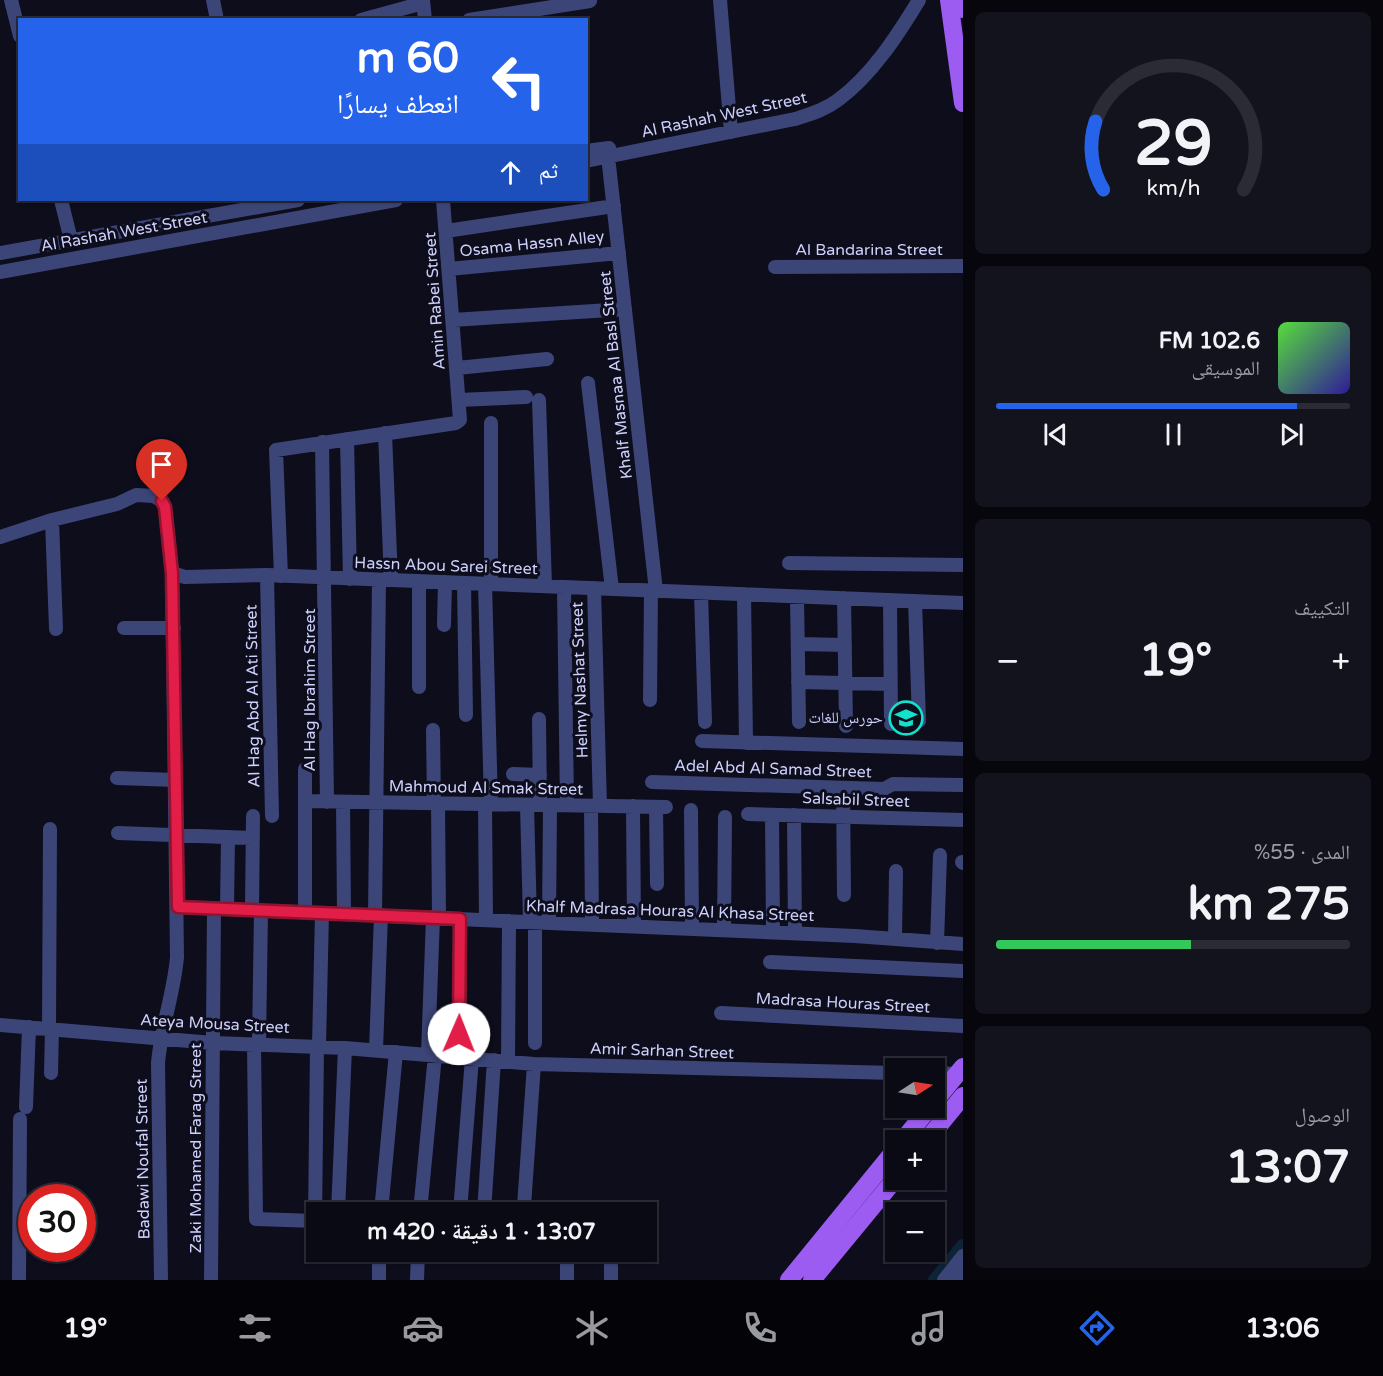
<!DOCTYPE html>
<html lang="ar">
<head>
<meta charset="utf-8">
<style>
	:root { --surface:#0a0a15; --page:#13131e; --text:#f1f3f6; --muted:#999aa0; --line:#2a2b34; --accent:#2563eb }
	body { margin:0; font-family:"Varela Round","Noto Naskh Arabic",sans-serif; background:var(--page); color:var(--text); direction:rtl; height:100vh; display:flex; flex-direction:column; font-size:22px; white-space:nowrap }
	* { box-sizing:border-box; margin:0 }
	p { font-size:20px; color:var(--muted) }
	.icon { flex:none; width:33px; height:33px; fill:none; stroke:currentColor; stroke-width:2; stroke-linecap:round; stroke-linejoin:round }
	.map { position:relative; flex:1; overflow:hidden; direction:ltr }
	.panel { display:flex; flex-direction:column; gap:12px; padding:12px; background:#06060c; width:420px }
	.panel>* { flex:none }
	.hud { position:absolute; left:18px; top:18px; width:570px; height:183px; border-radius:0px; box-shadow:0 2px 4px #0004,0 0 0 2px var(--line); direction:rtl; background:#2563eb; color:#fff; overflow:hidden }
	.needle { width:39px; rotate:78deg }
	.buttons { position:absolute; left:885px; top:1058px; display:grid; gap:12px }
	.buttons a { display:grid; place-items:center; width:60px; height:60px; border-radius:0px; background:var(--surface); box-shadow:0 2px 4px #0004,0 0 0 2px var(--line); font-size:30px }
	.speed { position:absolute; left:18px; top:1184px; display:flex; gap:12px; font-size:30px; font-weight:700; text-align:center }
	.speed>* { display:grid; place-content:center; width:78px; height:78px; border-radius:50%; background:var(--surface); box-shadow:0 2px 4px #0004,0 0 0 2px var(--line); line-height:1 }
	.speed .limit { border:9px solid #d22; background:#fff; color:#111 }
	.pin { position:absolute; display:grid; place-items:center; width:51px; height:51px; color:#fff; margin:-62px -26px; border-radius:50% 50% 50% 0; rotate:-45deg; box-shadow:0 0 6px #0007 }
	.pin .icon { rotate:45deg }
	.me { position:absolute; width:66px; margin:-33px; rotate:1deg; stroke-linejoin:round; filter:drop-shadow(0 0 4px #0008) }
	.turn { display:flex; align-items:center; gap:21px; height:126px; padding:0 30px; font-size:27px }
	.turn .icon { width:78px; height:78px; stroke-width:2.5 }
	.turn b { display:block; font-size:42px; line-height:51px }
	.then { display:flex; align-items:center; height:57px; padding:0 30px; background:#0003; gap:12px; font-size:22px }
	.big { font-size:45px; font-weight:700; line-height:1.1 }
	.panel .tile { flex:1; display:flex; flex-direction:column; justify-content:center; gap:9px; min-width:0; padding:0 21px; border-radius:9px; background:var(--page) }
	.panel .dial { align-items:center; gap:0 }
	.dial svg { height:156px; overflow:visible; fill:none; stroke:var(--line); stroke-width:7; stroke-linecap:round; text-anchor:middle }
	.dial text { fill:var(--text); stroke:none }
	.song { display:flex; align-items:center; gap:18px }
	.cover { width:72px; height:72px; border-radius:9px; background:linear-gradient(135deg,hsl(110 70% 55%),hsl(250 70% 35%)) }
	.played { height:6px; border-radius:3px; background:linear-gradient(90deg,var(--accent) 85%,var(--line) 85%) }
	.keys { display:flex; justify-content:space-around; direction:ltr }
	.heat { display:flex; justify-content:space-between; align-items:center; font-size:33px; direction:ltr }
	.charge { height:9px; border-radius:4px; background:linear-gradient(90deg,#34c759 55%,var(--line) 0) }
	.trip { position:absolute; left:306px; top:1202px; width:351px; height:60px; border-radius:0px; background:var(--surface); box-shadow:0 2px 4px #0004,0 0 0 2px var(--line); font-weight:700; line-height:60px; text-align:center; direction:rtl }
	.menu { display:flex; height:96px; justify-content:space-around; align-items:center; background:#040408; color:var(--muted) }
	.menu .icon { width:42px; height:42px }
	.menu .active { color:var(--accent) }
	.menu b { font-size:27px; color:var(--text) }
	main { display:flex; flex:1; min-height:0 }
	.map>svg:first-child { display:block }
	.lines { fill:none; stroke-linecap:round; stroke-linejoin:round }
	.canal { stroke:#0c2436; stroke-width:14 }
	.minor { stroke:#3c4578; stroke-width:14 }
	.major { stroke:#9c5cf2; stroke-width:18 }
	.route-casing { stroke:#92132f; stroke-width:15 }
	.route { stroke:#e11d48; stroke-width:10 }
	.labels { text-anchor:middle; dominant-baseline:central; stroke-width:6; stroke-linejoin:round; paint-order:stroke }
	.street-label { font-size:16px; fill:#ccd0fb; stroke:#0d0d1c }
	.poi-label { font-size:16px; fill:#ccd0fb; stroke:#0d0d1c; text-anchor:end }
</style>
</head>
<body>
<main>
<section class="panel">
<div class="tile dial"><svg viewBox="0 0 100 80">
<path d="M14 69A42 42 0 1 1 86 69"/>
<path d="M14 69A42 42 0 0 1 10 34" stroke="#2563eb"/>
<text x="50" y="56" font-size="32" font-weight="700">29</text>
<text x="50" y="72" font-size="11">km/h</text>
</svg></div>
<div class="tile">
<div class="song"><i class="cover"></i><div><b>102.6 FM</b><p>الموسيقى</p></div></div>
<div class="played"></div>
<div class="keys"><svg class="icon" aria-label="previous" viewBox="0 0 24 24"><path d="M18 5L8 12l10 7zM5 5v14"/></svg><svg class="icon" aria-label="pause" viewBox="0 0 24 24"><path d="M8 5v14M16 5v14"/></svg><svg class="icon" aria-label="next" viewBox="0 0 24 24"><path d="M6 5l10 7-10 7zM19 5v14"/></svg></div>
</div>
<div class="tile"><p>التكييف</p>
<div class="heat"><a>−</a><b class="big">19°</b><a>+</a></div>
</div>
<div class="tile"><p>المدى · 55%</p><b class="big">275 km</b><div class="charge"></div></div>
<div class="tile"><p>الوصول</p><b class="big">13:07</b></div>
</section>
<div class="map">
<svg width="963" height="1280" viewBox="0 0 963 1280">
	<rect width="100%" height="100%" fill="#0d0d1c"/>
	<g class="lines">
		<path class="canal" d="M935,1280L963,1246"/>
		<path class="minor" d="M11,0L20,36
			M213,0L217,20
			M423,0L425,20
			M720,0L731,132
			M361,20L423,3
			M469,20L590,1
			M586,151L609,148
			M608,156L656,591
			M586,161L795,119C810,114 825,110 838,100C872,75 897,36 919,0
			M61,200L71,240
			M446,231L614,206
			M0,253L298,200
			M775,267L963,266
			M449,269L619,253
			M0,272L396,200
			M453,320L625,309
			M457,368L547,359
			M588,383L612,589
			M459,400L526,397
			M539,400L545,586
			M385,433L391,580
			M347,439L350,579
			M322,442L327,802
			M52,520L56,629
			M0,537L52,520L117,504L136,495L154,496L162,501L165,507L172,573L185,577L267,575L963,603
			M789,563L963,565
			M267,575L272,816
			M281,576L276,450L456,423L460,420L443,200
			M419,581V687
			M464,583L466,715
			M485,584L491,804
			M491,584V423
			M564,587L567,805
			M594,588L600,806
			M701,593L705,722
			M744,594L746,743
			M797,597L799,722
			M844,598L846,726
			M890,600L891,724
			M915,601L919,721
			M444,625L445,582
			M124,628H174
			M798,644L845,645
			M798,682L890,684
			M650,700L651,591
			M539,719L540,805
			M433,730L434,803
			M702,741L963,749
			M513,774L540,775
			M117,778L176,780
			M652,782L884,789L893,784L963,785
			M843,788L844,895
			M305,801L666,807
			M343,802L344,914
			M438,803L439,918
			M485,804L486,920
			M527,805L530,921
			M591,806L592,924
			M633,806L634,926
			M656,807L657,884
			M691,810L692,928
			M748,814L963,820
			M772,815L773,932
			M794,815L795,933
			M118,833L252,838
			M962,862L963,863
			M178,907L855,936L963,944
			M227,909L228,837
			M252,910L253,816
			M305,912V769
			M375,915L379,580
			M535,922V1043
			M549,922L550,805
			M724,930L725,817
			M895,939L896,871
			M937,943L940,855
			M770,962L963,971
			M721,1013L963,1026
			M0,1025L213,1043L345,1048L534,1064L896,1073
			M49,1029L50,829
			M254,1044L256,1219L316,1221
			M259,1044L261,910
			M319,1046L322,913
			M376,1050L381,915
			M428,1054L433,917
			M459,1057L460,919
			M508,1061L509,921
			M51,1073L52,1029
			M934,1073L957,1074
			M26,1107L29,1027
			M524,1206L534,1064
			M338,1212L345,1048
			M381,1212L396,1052
			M420,1212L435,1055
			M460,1212L472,1058
			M484,1212L494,1060
			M315,1221L317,1046
			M567,1251V1280
			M611,1265V1280
			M955,1266L961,1280
			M19,1280L20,1119
			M161,1280L158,1063C161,1027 174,993 177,957L172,573
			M211,1280L214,908
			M379,1280V1251
			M417,1280L418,1251
			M944,1280L963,1256"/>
		<path class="major" d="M949,0L963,103
			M962,0L963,9
			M934,1102L963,1067
			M903,1140L930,1107
			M927,1140L963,1096
			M789,1280L896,1149
			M812,1280L896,1178"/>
	</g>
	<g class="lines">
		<defs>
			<path id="route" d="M162,501L165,507L172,573L178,907L460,919L459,1034"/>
		</defs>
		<use href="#route" class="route-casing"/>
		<use href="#route" class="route"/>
	</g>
	<defs>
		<symbol id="school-ring" viewBox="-11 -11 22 22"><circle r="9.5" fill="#0d0d1c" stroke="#12e1cc" stroke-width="1.5"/><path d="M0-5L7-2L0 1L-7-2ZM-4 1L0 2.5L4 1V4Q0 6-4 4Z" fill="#12e1cc"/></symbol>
	</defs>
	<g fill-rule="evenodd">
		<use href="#school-ring" x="887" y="699" width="38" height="38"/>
	</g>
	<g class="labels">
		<g class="street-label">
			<text transform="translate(724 115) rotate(-12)">Al Rashah West Street</text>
			<text transform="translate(124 232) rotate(-10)">Al Rashah West Street</text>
			<text transform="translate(532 244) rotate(-6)">Osama Hassn Alley</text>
			<text x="869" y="250">Al Bandarina Street</text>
			<text transform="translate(435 301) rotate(-94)">Amin Rabei Street</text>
			<text transform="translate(616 375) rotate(-96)">Khalf Masnaa Al Basl Street</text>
			<text transform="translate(446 566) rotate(2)">Hassn Abou Sarei Street</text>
			<text transform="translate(580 680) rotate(-92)">Helmy Nashat Street</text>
			<text transform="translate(310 690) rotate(-90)">Al Hag Ibrahim Street</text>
			<text transform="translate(253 696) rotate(-91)">Al Hag Abd Al Ati Street</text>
			<text transform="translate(773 769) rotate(2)">Adel Abd Al Samad Street</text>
			<text transform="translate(486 788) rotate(1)">Mahmoud Al Smak Street</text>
			<text transform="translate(856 800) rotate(2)">Salsabil Street</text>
			<text transform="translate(670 911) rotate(2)">Khalf Madrasa Houras Al Khasa Street</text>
			<text transform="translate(843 1003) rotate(3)">Madrasa Houras Street</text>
			<text transform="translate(215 1024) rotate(3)">Ateya Mousa Street</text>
			<text transform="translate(662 1051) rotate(2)">Amir Sarhan Street</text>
			<text transform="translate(196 1148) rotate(-90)">Zaki Mohamed Farag Street</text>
			<text transform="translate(143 1159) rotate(-91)">Badawi Noufal Street</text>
		</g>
		<g class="poi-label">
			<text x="883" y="718">حورس للغات</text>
		</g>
	</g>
</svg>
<div class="buttons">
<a><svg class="needle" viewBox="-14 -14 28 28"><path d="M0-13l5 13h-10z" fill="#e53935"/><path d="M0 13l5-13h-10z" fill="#999aa0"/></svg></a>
<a>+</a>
<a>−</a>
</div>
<div class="speed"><div class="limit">30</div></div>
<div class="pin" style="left:162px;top:501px;background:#d93025"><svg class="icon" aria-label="arrive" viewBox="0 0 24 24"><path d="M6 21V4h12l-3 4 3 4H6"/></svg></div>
<svg class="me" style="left:459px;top:1034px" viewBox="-20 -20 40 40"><circle r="19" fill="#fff"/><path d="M0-13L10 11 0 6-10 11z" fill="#e11d48"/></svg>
<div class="trip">13:07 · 1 دقيقة · 420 m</div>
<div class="hud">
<div class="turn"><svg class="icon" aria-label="left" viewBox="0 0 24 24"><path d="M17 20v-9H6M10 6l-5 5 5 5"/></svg><div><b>60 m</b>انعطف يسارًا</div></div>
<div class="then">ثم<svg class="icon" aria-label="ahead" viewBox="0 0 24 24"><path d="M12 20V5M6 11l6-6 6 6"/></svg></div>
</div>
</div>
</main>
<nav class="menu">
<b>13:06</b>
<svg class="icon active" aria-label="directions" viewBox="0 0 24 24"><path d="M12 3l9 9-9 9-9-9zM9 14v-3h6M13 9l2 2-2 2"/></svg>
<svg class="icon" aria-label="music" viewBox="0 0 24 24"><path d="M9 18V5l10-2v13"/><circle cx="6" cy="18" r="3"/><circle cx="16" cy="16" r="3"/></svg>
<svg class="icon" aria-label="phone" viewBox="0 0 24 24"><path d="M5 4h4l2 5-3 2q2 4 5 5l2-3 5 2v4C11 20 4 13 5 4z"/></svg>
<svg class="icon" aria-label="climate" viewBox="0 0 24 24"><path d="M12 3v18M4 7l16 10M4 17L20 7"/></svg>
<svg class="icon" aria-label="car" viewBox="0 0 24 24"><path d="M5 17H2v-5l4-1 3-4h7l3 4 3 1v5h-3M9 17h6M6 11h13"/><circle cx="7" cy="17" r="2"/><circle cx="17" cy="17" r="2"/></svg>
<svg class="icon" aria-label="filters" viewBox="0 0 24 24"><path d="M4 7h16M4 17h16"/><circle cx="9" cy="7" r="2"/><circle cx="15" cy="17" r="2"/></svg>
<b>19°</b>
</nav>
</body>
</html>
